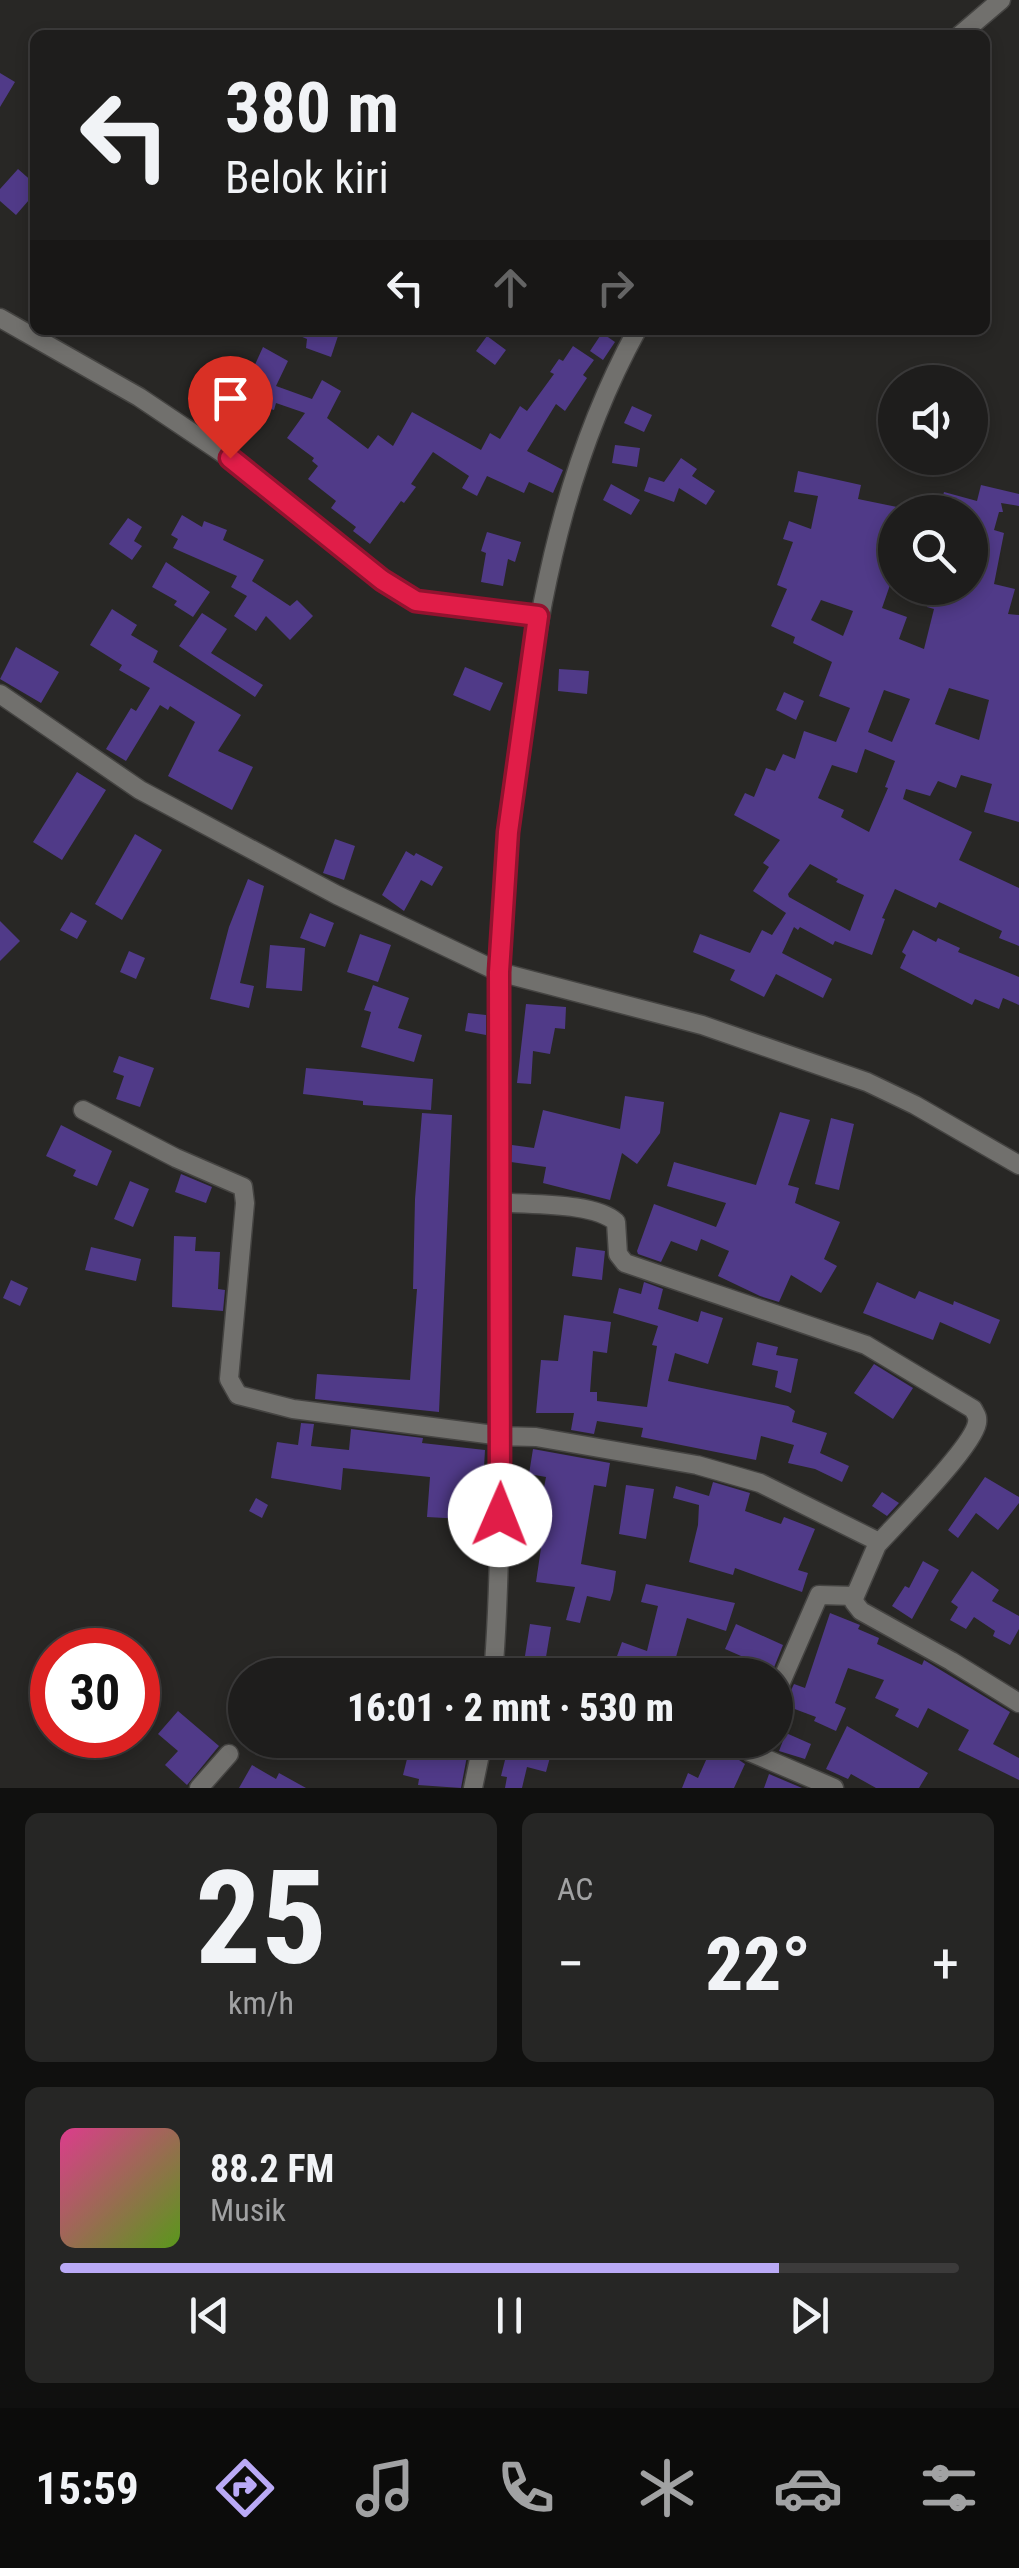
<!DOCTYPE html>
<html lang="id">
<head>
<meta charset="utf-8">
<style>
	:root { --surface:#1e1d1c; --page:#262625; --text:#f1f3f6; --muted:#a1a2a3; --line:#3c3b3b; --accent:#baaaf6 }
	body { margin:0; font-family:"Roboto Condensed",sans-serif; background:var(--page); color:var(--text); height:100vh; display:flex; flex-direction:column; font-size:38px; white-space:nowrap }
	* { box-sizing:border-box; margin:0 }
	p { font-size:32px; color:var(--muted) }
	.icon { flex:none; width:55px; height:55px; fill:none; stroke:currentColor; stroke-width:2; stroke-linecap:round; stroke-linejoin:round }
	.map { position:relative; height:1788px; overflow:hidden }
	.side { display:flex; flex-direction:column; gap:25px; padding:25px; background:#10100f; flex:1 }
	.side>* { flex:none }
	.guide { position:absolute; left:30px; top:30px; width:960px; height:305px; border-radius:15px; box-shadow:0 5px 15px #0003,0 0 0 2px var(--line); background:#1e1d1c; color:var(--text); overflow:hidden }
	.tools { position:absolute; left:878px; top:365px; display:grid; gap:20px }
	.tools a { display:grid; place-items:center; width:110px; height:110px; border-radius:50%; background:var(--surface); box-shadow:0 5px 15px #0003,0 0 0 2px var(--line); font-size:50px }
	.speed { position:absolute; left:30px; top:1628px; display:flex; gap:20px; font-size:50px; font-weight:700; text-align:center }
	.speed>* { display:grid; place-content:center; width:130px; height:130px; border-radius:50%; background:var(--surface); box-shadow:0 5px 15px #0003,0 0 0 2px var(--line); line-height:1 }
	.speed .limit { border:15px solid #d22; background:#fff; color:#111 }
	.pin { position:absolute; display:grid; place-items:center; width:85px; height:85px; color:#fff; margin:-102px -42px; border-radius:50% 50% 50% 0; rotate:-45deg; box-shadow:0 0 10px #0007 }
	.pin .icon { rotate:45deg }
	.me { position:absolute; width:110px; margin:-55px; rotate:1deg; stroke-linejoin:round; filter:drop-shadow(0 0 8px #0008) }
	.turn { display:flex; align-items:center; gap:35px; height:210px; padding:0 30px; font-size:45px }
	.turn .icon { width:130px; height:130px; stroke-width:2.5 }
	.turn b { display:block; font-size:70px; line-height:85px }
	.lanes { display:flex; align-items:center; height:95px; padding:0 30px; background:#0003; justify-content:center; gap:50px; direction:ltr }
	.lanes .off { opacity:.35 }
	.big { font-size:75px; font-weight:800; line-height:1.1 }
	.side .tile { flex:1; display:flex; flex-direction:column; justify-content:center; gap:15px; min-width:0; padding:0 35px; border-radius:15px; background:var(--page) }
	.side .dial { align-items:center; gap:0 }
	.dial b { font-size:130px; line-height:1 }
	.song { display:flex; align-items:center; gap:30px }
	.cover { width:120px; height:120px; border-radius:15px; background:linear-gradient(135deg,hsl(330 70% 55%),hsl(90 70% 35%)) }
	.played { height:10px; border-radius:5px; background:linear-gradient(90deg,var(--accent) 80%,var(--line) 80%) }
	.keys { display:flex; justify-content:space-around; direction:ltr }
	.heat { display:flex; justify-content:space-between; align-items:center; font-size:55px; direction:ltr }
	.side .tiles { flex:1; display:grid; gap:25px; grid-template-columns:1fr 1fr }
	.tile:last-child { grid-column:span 2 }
	.trip { position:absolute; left:228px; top:1658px; width:565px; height:100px; border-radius:50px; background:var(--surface); box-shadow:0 5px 15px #0003,0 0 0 2px var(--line); font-weight:800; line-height:100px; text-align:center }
	.menu { display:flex; height:160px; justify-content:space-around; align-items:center; background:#0c0c0b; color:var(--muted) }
	.menu .icon { width:70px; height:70px }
	.menu .on { color:var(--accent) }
	.menu b { font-size:45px; color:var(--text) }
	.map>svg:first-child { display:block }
	.building { fill:#503a88; fill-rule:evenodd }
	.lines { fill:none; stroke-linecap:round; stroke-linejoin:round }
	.street-casing { stroke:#454442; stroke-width:21 }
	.street { stroke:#71706d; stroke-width:18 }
	.route-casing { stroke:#92132f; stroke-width:25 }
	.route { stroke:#e11d48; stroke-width:18 }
</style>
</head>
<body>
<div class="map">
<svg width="1019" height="1788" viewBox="0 0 1019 1788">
	<rect width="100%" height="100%" fill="#282725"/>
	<path class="building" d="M0,73L15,82L0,107Z
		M18,169L35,184V193L16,215L0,201V189Z
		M286,330H340L331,357L306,348L307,339Z
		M602,333L615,342L603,360L590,351Z
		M487,336L506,350L495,365L476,351Z
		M573,346L594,360L583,375L587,378L565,411L556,404L527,451L563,470L553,493L529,482L524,493L487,476L477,496L462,488L469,476L433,452L411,484L416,487L404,503L401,501L370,544L353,531L356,527L331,508L336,501L308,479L318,466L312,461L314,458L287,438L305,413L276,403L274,410L256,404L243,441L207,428L218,399L235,405L244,378L248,380L263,347L288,361L276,386L312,399L322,380L341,391L327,418L368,449L378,435L393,446L412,412L481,450L490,433L500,439L520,406L527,411L554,374L550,372L559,359L563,361Z
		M632,406L652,415L644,432L624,423Z
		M615,445L640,448L637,467L612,463Z
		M681,458L697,469L692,476L715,491L706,505L679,488L674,502L644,491L649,477L664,482Z
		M798,471L861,485L858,499L897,507L895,587L890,585L882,608L907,617L899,639L924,649L934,609L927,607L929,598L905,588H970V512H939L944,492L977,501L981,485L1019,494V506L1001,503L1003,512H999L994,530L1004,533L994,584L1015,589L1008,614L1019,615V822L984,812L992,784L961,775L956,788L938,781L930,796L906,789L903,799L972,832L959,860L1019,888V946L999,938L1002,931L939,902L936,908L895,889L882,918L885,919L872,955L835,941L833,945L800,927L798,930L794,927L782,953L832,979L823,998L776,974L764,997L730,980L735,970L693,952L700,934L750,953L762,930L772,935L786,913L753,891L769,867L763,863L780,840L734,815L745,793L754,797L766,768L775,771L783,754L795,759L804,731L836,742L850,708L819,696L832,662L793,643L795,637L771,626L787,589L777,585L793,542L783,539L789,521L811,529L818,496L794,492ZM821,600L853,611L843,636L811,620ZM949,688L989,700L979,740L935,724ZM884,690L910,699L892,742L868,732ZM865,749L895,761L885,787L888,788L869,832L841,817L844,810L818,798L832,765L857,773ZM810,864L838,879L836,882L864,895L850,931L789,897L788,894Z
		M611,484L640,500L631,515L603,500Z
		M182,515L202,527L204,521L227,530L223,540L264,560L252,581L290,606L297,600L313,616L290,640L266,616L256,631L234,616L247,596L231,587L237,576L173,548L178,539L171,535Z
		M128,518L142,527L134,541L142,546L132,560L109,544Z
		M487,532L521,542L515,562L508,559L503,586L481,582L486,553L481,551Z
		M166,562L210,592L193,617L174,605L177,601L152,587Z
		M112,609L137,625L131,635L158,651L153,662L241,715L218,751L253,767L232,810L168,776L195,722L170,706L168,710L160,705L126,761L106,749L131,708L136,711L150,688L119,670L122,665L90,645Z
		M202,613L227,629L211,653L263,685L255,697L179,646Z
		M16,647L59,672L41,703L0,679Z
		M465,667L503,683L490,711L453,695Z
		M559,669L589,671L587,694L558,691Z
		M784,692L804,701L796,720L776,710Z
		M77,772L106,790L62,860L33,842Z
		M135,834L162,850L122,920L95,904Z
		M335,839L355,846L344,880L323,873Z
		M406,851L414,856L416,853L443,867L432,886L421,880L404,911L382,895Z
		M248,879L264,886L240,983L254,986L249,1008L210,999L229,927Z
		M71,912L87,921L77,939L60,930Z
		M310,913L334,923L325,947L300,938Z
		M0,921L20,941L0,961Z
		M913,930L936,942L938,938L960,948L958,952L1019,977V1005L1003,998L999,1009L975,999L972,1005L900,968L906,955L902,952Z
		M360,934L391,945L378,982L347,972Z
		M270,945L305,948L302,991L266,988Z
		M129,951L145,958L136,979L120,972Z
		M373,985L409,998L398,1028L422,1035L414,1062L361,1047L371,1012L364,1010Z
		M526,1004L566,1007L565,1029L555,1028L550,1054L533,1051L531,1084L517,1083Z
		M468,1013L486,1015V1035L465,1031Z
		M119,1056L154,1068L140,1107L116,1099L124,1076L113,1072Z
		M306,1068L433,1079L431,1110L363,1105V1101L303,1094Z
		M625,1096L664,1102L660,1133L637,1164L622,1153L610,1200L543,1183L546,1167L511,1162L512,1145L534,1148L543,1110L620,1129Z
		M780,1112L810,1120L788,1185L799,1188L795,1203L840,1222L824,1259L837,1266L821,1293L791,1275L779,1302L760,1296L718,1276L729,1251L701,1239L697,1251L671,1241L661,1262L638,1254L637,1251L654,1204L716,1227L726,1203L667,1186L674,1162L756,1185Z
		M422,1113L452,1115L439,1412L315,1399L317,1374L410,1380L417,1289H413L415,1199Z
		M831,1118L854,1124L839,1190L815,1184Z
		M61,1125L112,1151L97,1186L73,1176L76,1170L46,1156Z
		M181,1174L212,1187L206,1203L175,1192Z
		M130,1181L149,1189L133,1227L114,1219Z
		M174,1236L196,1237L195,1251L220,1252L218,1289L225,1290L223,1311L172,1307Z
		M91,1247L141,1259L136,1281L85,1270Z
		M576,1247L605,1251L602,1280L572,1276Z
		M11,1280L28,1288L20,1306L3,1298Z
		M644,1282L663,1289L658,1309L698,1322L701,1311L723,1318L708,1364L675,1353L668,1381L788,1406L795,1411L792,1422L827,1433L820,1453L849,1466L842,1482L815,1469L788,1463L794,1445L761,1436L756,1460L641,1437L643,1428L597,1421L594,1434L571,1430L574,1413H536L541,1360L558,1361L564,1315L611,1322L607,1353L593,1351L590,1392H597V1401L647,1407L657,1346L652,1345L658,1326L613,1313L619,1288L641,1294Z
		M877,1282L915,1299L919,1291L953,1305L954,1301L1000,1320L990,1344L940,1322L933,1340L863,1313Z
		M757,1342L778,1347L776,1355L798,1359L791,1393L775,1387L778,1371L752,1365Z
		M874,1364L913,1388L893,1419L854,1393Z
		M301,1423L314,1424L311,1446L349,1450L351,1429L423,1438L422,1443L485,1450L481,1520L427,1517L430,1477L343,1468L341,1490L271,1478L277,1442L298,1445Z
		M533,1449L610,1463L606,1487L594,1485L581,1564L616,1571L613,1592L610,1601L587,1596L580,1623L566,1620L575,1587L536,1582L541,1548L517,1545L519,1523L537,1525L546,1477L529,1474Z
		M985,1477L1019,1497V1503L998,1530L976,1513L958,1538L948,1530Z
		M713,1482L750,1493L745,1511L781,1524L784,1517L815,1529L798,1570L808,1573L802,1592L735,1568L733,1575L689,1562L698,1525L699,1505L673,1498L676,1486L709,1496Z
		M626,1485L654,1489L646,1539L619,1534Z
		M882,1492L899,1503L887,1516L872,1506Z
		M256,1498L268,1505L262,1518L249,1511Z
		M923,1561L939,1570L912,1619L892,1606L905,1586L909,1588Z
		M972,1571L999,1590L992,1601L1019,1616V1629L1010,1645L993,1636L995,1631L974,1617L966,1629L950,1620L958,1607L951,1602Z
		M646,1584L735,1603L726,1631L687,1618L676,1657L718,1675H678L652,1664L650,1672L616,1659L622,1642L647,1651L658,1606L641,1602Z
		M830,1613L860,1625L858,1629L879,1638L877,1644L922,1665L924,1660L1010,1712L993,1744L1019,1758V1780L958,1750L969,1730L928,1708L918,1728L895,1716L899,1709L875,1698L884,1680L848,1668L835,1703L846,1708L836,1731L814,1721L816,1717L784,1705L794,1684L805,1688Z
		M530,1624L551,1627L543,1675H522Z
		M736,1624L783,1645L773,1670L725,1649Z
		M444,1658L481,1666V1675H440Z
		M178,1711L219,1746L187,1785L165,1765L178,1751L158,1734Z
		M847,1726L928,1773L919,1788H876L851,1774L848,1779L826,1769Z
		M786,1733L811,1744L805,1759L779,1751Z
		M385,1740H470L461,1788L418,1785L419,1779L403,1775L409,1751L384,1744Z
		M510,1740L552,1750L546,1772L527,1767L522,1788H505L507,1777L501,1776Z
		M715,1740H742L738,1754L739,1760L745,1764L734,1788H682L688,1773L698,1778Z
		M252,1765L276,1779L279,1773L306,1788H239Z
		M769,1774L802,1788H764Z"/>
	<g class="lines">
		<defs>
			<path id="street" d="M960,35L1001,0
				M0,318L139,397L230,458L382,580L415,601L538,616
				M0,694L140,790L337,895L499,972L702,1025L867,1082L915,1105L1019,1165
				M83,1110L176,1158L243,1187L245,1203L229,1379L238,1395L293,1409L502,1436L536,1437L697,1465L760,1483L873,1539L877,1545L855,1596L854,1602L861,1611L951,1661L1019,1703
				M499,1202C529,1205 594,1202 616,1222L618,1254L625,1263L866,1345L973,1409C976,1415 978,1416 977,1423C973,1447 897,1523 877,1545
				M493,1675C498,1620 499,1565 500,1509C504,1331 495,1152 499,974C501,883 513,793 526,704C544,573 573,447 637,330
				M775,1696L819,1595L855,1596
				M756,1740L750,1752L834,1788
				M199,1788L229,1754
				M473,1788L483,1740"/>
		</defs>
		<use href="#street" class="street-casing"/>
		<use href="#street" class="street"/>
	</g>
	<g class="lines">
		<defs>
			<path id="route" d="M230,458L382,580L416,601L538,616L508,832L499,972L500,1515"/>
		</defs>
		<use href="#route" class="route-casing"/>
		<use href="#route" class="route"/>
	</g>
</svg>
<div class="tools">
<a><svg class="icon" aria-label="sound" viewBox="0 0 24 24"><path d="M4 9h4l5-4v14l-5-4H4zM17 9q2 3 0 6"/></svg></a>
<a><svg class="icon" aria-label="search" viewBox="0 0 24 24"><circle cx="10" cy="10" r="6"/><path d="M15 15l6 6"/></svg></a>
</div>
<div class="speed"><div class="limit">30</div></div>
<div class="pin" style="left:230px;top:458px;background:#d93025"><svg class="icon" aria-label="arrive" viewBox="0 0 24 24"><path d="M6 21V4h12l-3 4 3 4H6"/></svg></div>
<svg class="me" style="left:500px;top:1515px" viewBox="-20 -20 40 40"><circle r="19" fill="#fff"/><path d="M0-13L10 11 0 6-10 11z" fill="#e11d48"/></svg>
<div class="trip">16:01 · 2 mnt · 530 m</div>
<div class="guide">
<div class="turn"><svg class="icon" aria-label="left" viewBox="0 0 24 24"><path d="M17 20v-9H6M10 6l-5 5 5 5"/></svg><div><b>380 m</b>Belok kiri</div></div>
<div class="lanes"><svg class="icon" aria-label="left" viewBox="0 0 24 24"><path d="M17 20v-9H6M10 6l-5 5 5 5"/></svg><svg class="icon off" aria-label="ahead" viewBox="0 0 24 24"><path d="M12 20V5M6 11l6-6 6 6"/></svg><svg class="icon off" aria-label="right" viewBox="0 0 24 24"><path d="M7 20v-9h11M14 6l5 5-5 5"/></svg></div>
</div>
</div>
<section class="side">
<div class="tiles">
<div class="tile dial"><b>25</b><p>km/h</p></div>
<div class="tile"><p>AC</p>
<div class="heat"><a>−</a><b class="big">22°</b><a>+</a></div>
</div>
<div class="tile">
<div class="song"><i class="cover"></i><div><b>88.2 FM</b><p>Musik</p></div></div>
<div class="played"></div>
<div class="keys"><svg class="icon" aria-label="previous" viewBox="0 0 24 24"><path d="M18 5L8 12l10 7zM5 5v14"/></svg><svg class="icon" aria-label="pause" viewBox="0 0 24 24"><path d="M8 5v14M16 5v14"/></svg><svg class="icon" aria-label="next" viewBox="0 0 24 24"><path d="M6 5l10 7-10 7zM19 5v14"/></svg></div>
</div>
</div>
</section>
<nav class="menu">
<b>15:59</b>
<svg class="icon on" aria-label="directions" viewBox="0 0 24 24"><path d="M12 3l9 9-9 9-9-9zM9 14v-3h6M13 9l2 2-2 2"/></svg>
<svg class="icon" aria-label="music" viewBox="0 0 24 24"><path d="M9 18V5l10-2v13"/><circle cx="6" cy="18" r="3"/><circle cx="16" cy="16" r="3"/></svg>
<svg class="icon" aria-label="phone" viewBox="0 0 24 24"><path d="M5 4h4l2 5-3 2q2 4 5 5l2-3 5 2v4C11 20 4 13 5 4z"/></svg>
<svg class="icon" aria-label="climate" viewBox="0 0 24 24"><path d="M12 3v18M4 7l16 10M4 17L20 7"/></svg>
<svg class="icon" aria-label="car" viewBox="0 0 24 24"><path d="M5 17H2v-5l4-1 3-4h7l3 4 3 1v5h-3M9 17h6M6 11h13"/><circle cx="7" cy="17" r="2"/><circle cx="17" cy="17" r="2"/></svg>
<svg class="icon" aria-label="filters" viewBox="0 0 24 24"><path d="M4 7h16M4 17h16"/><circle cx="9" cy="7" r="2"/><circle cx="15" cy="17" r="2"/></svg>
</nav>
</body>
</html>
